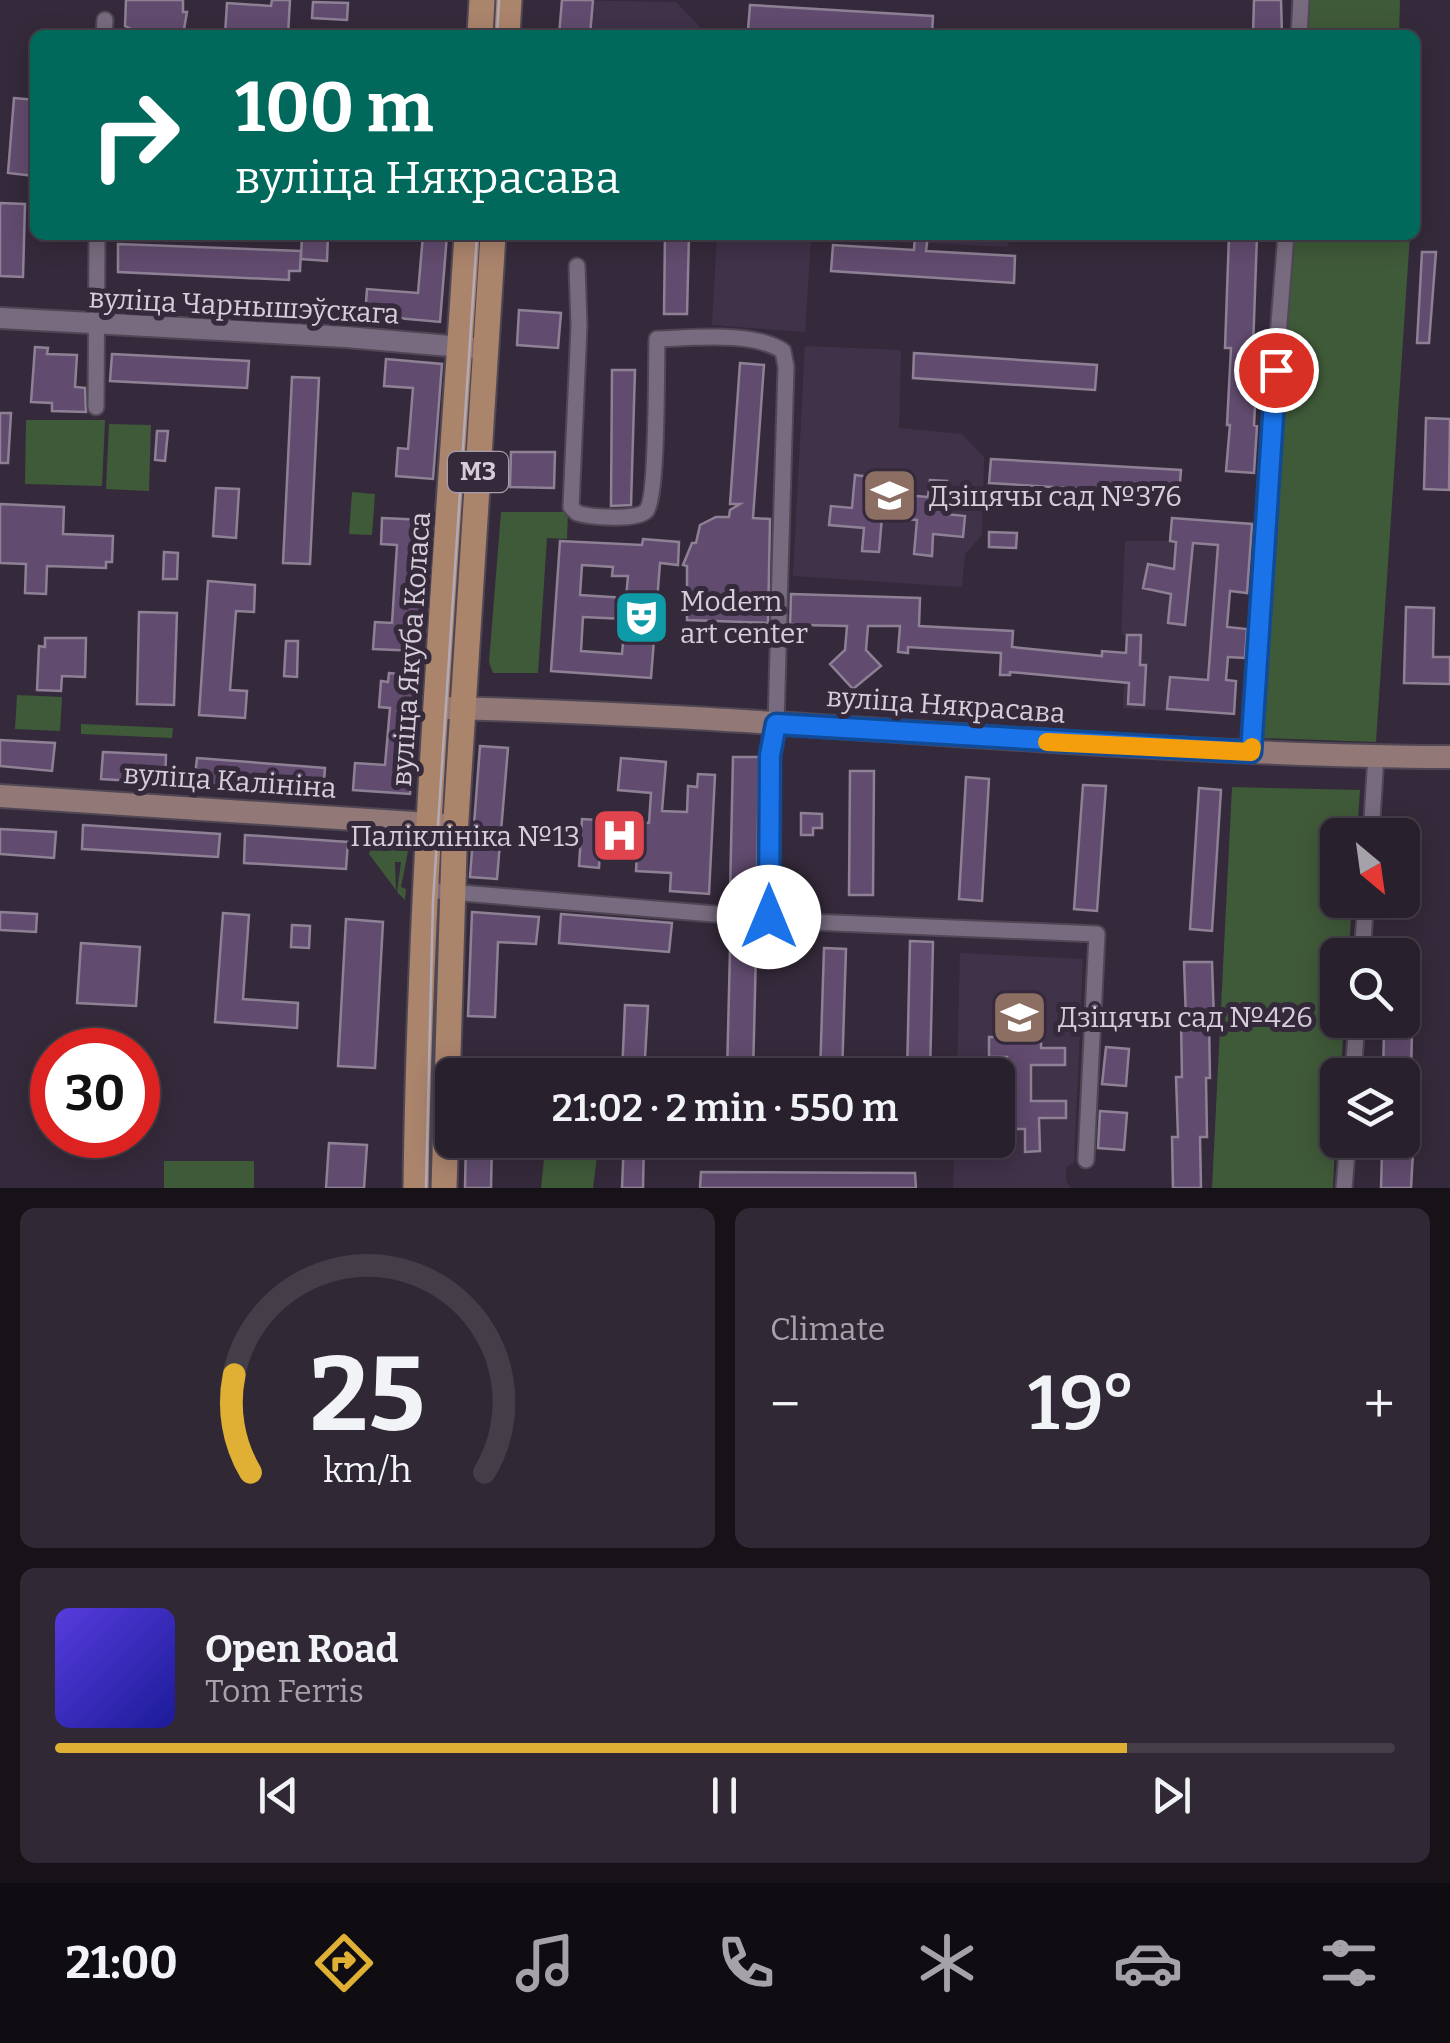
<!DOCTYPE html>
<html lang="en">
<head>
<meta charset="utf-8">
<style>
	:root { --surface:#28202c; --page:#302834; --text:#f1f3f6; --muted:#a5a3a9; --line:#443e48; --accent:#dfb034 }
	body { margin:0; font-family:Bitter,serif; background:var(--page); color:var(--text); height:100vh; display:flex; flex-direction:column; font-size:38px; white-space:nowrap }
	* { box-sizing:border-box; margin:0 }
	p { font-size:32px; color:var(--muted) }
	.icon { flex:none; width:55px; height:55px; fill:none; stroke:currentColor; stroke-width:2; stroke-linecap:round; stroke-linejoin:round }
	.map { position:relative; height:1188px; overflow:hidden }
	.sheet { display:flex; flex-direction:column; gap:20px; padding:20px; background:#161218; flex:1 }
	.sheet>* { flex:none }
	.hud { position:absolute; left:30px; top:30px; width:1390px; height:210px; border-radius:15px; box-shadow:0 5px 25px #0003,0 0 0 2px var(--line); background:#00695c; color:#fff; overflow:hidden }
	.needle { width:65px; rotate:151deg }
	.fabs { position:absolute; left:1320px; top:818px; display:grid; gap:20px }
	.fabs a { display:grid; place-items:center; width:100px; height:100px; border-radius:15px; background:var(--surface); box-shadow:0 5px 25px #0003,0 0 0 2px var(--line); font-size:50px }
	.speed { position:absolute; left:30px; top:1028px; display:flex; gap:20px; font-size:50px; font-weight:700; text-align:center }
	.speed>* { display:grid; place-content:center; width:130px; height:130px; border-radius:50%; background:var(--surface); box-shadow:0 5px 25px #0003,0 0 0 2px var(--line); line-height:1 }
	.speed .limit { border:15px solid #d22; background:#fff; color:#111 }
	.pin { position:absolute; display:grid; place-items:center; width:85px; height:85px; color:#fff; margin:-42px; border:5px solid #fff; border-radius:50%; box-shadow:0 2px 10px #0007 }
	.me { position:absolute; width:110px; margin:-55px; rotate:0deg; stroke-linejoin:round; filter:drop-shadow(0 0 8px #0008) }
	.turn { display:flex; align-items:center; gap:35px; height:210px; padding:0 40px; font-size:45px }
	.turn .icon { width:130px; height:130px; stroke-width:2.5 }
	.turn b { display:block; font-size:70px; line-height:85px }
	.big { font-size:75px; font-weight:600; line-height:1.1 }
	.sheet .widget { flex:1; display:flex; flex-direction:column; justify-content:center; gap:15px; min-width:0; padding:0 35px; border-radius:15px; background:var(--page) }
	.sheet .dial { align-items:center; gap:0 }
	.dial svg { height:260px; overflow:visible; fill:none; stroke:var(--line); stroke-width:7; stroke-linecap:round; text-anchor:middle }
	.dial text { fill:var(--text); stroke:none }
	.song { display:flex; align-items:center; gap:30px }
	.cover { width:120px; height:120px; border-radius:15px; background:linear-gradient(135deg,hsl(250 70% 55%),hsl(240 70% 35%)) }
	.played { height:10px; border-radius:5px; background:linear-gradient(90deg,var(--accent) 80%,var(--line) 80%) }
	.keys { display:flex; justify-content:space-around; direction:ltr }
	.heat { display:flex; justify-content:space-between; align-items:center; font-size:55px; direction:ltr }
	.sheet .tiles { flex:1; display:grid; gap:20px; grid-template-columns:1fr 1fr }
	.widget:last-child { grid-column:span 2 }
	.trip { position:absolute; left:435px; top:1058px; width:580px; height:100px; border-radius:15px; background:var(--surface); box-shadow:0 5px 25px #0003,0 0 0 2px var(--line); font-weight:600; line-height:100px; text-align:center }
	.tabs { display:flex; height:160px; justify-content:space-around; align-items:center; background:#100d12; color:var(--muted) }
	.tabs .icon { width:70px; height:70px }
	.tabs .active { color:var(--accent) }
	.tabs b { font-size:45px; color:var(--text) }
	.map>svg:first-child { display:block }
	.built { fill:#403249 }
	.green { fill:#3f5a39 }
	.building { fill:#614b6e; stroke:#8e8195; stroke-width:2.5; fill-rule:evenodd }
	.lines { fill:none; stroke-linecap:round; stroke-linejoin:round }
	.minor-casing { stroke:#504755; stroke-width:19 }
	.tertiary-casing { stroke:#504755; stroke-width:24 }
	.secondary-casing { stroke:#504755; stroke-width:26 }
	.primary-casing { stroke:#504755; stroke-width:29 }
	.minor { stroke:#786b7f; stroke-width:15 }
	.tertiary { stroke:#786b7f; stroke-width:20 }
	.secondary { stroke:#927876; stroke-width:22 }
	.primary { stroke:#ab846c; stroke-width:25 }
	.tram { stroke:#b2aab7; stroke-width:2.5 }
	.route-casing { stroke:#114b97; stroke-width:25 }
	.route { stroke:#1a73e8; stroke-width:18 }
	.slow { stroke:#f59e0b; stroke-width:18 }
	.labels { text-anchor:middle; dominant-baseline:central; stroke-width:10; stroke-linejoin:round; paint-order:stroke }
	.shield { fill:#352a3b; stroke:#a59daa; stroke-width:2.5 }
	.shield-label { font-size:25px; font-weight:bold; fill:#d5ced9 }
	.street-label { font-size:28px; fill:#d5ced9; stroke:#352a3b }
	.poi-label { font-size:28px; fill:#d5ced9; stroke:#352a3b; text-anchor:start }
</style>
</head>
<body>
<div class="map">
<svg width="1450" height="1188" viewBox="0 0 1450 1188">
	<rect width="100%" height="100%" fill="#352a3b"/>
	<path class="built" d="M562,0L676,2L708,35H559Z
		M717,235H1002L1010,247L811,238L805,332L712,325Z
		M805,346L901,350L899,428L962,434L984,457L982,535L965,554L962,587L793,576Z
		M1172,518L1252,524L1247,593L1230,592L1227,627L1247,629L1245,658H1227L1226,679L1236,681L1234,714L1123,708L1125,636L1121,634L1125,541H1170Z
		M960,953L1083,959L1074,1163L1066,1167V1181L1071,1188H953L955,1140H998V1075H957Z"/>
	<path class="green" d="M1309,0H1400L1399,35H1307Z
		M1294,235H1410L1376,742L1260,738Z
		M26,420H105L102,486L25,484Z
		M109,424L151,425L149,491L106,489Z
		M352,492L375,494L372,535L349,534Z
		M501,512H568L567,539L547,538L538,673H493L489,662Z
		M17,695L62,697L60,731L15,729Z
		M81,724L173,728L172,738L81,734Z
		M1232,787L1360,790L1357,835H1338V900H1352L1349,955H1338V1020H1344L1341,1075H1338L1333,1188H1212Z
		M371,844L403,846L408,851L401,887L406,889L405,900L397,892L401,862H395L396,890L369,854Z
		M546,1140H599L593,1188H541Z
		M164,1161H254V1188H164Z"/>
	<path class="building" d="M126,0H183V12H187L183,35H135V31L125,26Z
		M272,0H290L288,35H225L227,3L271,6Z
		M562,0H593L590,35H559Z
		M1254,0H1281L1282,35H1253Z
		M313,2L348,3L347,20L312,18Z
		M750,5L933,16L932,35H836L748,30Z
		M14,98L35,100V176L8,173Z
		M0,203L25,204L23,277L0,276Z
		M302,235H328L327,261L301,259Z
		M423,235H447L440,322L365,315L367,289L418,293Z
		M665,235H689L687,314H664Z
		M915,235H928L926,251L1015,256L1014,283L831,271L833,245L914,250Z
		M1229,235H1257L1253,349H1258L1254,425L1257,426L1254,473L1226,471L1230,425H1227L1231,348H1225Z
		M118,244L301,251L300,271H289V280L118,272Z
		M1422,252H1436L1429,343H1417Z
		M519,310L561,313L558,348L517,345Z
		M35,347L48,348L47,354L77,355L75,387L85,388L86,412L52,411V403L31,402Z
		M914,353L1097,365L1095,390L913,378Z
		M112,354L249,361L247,388L110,381Z
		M386,359L442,364L433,479L396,476L398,448L408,449L413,388L384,386Z
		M740,363L764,365L753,518L770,519L768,623L687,620V566L683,565L692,543H696L700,525L716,517H729L730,510L740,504H730Z
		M612,370H635L631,505L611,506Z
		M292,377L319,378L310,564L283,563Z
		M0,413H11L8,463H0Z
		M1426,418L1450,419L1449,490L1424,489Z
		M157,431H168L165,461L155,460Z
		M511,452H555L554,488L510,487Z
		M991,459L1181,470L1179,495L989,483Z
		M855,475L871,477L869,492L928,497L930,480L947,481L945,514L965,516L963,537L933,534L932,556L914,554L917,520L882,517L879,552L862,551L864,528L829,525L831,506L852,508Z
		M216,488L239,489L236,538L213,536Z
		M0,504L64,507L63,534L113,536L112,562H106V568L47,566L46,594L25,593L26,564L0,563Z
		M382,518L426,520L418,651L373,649L375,622L392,623L397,545L381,544Z
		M1172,518L1252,524L1247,593L1230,591L1227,627L1247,629L1245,658L1228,657L1226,680L1236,681L1234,714L1167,709L1170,677L1208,680L1218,545L1193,543L1185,625L1168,623L1171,594L1143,588L1148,564L1174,569L1176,542L1170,541Z
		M989,532L1017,533L1016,548L989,547Z
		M643,539L679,542L678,565L660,563L651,678L551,671L560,541L642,545ZM582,565L613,567L612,576H628L626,598L580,595ZM583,617L625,619L622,654L581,651Z
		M164,552L178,553L177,579H163Z
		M208,581L255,585L254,612L236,611L230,690L247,691L245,718L199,715Z
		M791,594L920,598L919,626L1013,631L1012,647L1102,656V651L1126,653L1127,635H1141L1140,665H1146L1144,705L1128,704L1129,683L1010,672V675H1000L1001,653L908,647V653L898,652L900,626H868L866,650L881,666L853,689L830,664L845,650L847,626L800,625V629L790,628Z
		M1406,607L1434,608L1433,657H1450V684L1404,683Z
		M139,612L177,613L174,705L137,704Z
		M45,638H86L85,677L62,676L61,691L37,690L39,646L45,647Z
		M286,641H298L297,677L284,676Z
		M389,673L408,675L407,684L419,685L410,794L353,790L355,763L385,765L390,708L379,707L381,681L388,682Z
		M0,740L55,743L52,771L0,766Z
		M480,746L508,748L497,879L470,877Z
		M103,752L166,755L165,783L101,779Z
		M733,757H759L757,895H730Z
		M197,758L325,768L323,795L194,785Z
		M621,758L666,762L662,811L687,812L688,786L697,787L698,774L715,775L709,894L670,891L671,873L636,871L637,851L600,849L599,868L579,866L582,819L649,823L651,793L618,790Z
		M850,771H874L873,895H849Z
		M966,777L989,779L982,901L959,899Z
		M1083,785L1106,786L1097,911L1074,909Z
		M1199,788L1221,790L1212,931L1190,929Z
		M801,813L822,814V828H813V835H801Z
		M83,825L220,834L218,857L82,849Z
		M0,829L56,832L54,858L0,854Z
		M245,835L348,842L346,869L244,863Z
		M0,912L37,914L36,932L0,930Z
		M472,912L539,917L536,944L498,942L495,1017L468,1016Z
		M223,913L249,915L243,999L298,1003L297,1028L215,1022Z
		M561,914L672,923L669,952L559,943Z
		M346,919L383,922L375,1068L338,1066Z
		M292,925L310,926L309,948L291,947Z
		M910,941L933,942L930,1075H907Z
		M81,943L140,947L136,1006L77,1003Z
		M824,948L846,949L842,1075H820Z
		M730,950L756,951L753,1075H727Z
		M1184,962H1212L1214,1020H1209L1210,1078H1206L1207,1137H1200L1201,1188H1173L1172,1137H1178L1176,1077H1182L1181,1020H1186Z
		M625,1005L648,1006L644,1075L622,1074Z
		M1022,1012H1041V1048H1065V1065H1031V1101H1066V1118H1039L1040,1151L1025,1152V1129H998V1111H1007V1057H989V1037H1022Z
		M1384,1030H1412L1411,1075H1383Z
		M1106,1047L1129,1049L1126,1086L1102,1084Z
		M467,1059H493L492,1075H467Z
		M1100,1111L1127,1113L1124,1150L1098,1148Z
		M466,1140H492L491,1188H465Z
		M624,1140H644L643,1188H622Z
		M329,1143L367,1145L364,1188H326Z
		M1391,1148L1413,1152L1411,1188H1381L1382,1153H1391Z
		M701,1172L915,1173L916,1188H700Z"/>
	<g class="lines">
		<defs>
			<path id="minor" d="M104,35L105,20
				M1299,35L1301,0
				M577,266L579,326L571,507L577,513C589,517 637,521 646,511C658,499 656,364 657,339C693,338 753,331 783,351L786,367L779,607
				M96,407L97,235
				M1251,752L1265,501L1286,235
				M1371,835L1376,756
				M425,890L811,922L1097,934L1086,1160
				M769,917L770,755L776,724L779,615
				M1362,955L1366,900
				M1353,1075L1357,1020
				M1344,1188L1348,1140"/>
			<path id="tertiary" d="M0,318L346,337L473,348"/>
			<path id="secondary" d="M446,708C781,715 1115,755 1450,757
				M0,796L445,825"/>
			<path id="primary" d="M480,35L482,0
				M507,35L509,0
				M416,1188C420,870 447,552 467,235
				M444,1188L454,851L493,235"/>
		</defs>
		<use href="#minor" class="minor-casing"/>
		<use href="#tertiary" class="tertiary-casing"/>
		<use href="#secondary" class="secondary-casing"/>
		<use href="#primary" class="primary-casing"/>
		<use href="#minor" class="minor"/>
		<use href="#tertiary" class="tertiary"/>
		<use href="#secondary" class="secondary"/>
		<use href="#primary" class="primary"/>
		<path class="tram" d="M497,35L499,0
			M426,1188L433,901L477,235"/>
	</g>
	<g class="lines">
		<defs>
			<path id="route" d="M769,917L770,755L776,724L1251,752L1276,370"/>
		</defs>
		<use href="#route" class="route-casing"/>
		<use href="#route" class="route"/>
		<path class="slow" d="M1047,742L1251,752L1252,747"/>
	</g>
	<defs>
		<symbol id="school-square" viewBox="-11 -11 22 22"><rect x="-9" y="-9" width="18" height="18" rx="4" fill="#8d6e63" stroke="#352a3b"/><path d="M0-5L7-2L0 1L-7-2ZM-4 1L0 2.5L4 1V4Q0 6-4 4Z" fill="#fff"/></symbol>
		<symbol id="theatre-square" viewBox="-11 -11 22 22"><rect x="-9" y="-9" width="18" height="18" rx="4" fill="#0f9aa8" stroke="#352a3b"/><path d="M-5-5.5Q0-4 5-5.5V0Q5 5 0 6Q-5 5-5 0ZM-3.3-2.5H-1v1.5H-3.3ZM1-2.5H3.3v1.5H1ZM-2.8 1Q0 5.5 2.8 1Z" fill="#fff"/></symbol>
		<symbol id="hospital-square" viewBox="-11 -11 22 22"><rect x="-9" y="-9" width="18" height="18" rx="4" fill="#e0444e" stroke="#352a3b"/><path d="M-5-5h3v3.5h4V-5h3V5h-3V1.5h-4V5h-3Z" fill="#fff"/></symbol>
	</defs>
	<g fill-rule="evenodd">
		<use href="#school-square" x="858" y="464" width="63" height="63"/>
		<use href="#theatre-square" x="610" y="586" width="63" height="63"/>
		<use href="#hospital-square" x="588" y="804" width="63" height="63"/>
		<use href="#school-square" x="988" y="986" width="63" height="63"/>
	</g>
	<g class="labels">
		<rect class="shield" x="448" y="452" width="60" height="40" rx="8"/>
		<g class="shield-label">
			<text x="478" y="472">М3</text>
		</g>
		<g class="street-label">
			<text transform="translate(244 306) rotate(3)">вуліца Чарнышэўскага</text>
			<text transform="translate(411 649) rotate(-86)">вуліца Якуба Коласа</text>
			<text transform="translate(946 705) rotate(4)">вуліца Някрасава</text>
			<text transform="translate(230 781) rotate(4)">вуліца Калініна</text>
		</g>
		<g class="poi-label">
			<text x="929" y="496">Дзіцячы сад №376</text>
			<text x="680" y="601">Modern<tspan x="680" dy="32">art center</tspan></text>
			<text x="580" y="836" text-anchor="end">Паліклініка №13</text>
			<text x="1058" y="1017">Дзіцячы сад №426</text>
		</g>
	</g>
</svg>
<div class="fabs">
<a><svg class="needle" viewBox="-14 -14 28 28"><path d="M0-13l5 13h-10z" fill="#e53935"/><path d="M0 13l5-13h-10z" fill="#a5a3a9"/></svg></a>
<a><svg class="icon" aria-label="search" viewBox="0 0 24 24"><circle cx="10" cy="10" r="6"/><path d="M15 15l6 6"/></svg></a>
<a><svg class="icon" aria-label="layers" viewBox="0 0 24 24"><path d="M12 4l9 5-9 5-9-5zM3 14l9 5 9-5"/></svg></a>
</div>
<div class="speed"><div class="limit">30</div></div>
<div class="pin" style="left:1276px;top:370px;background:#d93025"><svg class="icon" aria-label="arrive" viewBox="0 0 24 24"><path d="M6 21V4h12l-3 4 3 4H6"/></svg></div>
<svg class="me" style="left:769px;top:917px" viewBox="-20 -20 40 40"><circle r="19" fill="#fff"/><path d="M0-13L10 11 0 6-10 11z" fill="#1a73e8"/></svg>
<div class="trip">21:02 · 2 min · 550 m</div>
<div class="hud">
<div class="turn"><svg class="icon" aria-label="right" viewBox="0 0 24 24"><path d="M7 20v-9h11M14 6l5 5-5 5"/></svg><div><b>100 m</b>вуліца Някрасава</div></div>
</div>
</div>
<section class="sheet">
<div class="tiles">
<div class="widget dial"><svg viewBox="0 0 100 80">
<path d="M14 69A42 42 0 1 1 86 69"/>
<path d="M14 69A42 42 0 0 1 9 39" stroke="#dfb034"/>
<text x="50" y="56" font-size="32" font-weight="700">25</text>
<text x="50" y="72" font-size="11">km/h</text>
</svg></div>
<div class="widget"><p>Climate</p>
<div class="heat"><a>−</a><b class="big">19°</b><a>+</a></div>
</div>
<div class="widget">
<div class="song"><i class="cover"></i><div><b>Open Road</b><p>Tom Ferris</p></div></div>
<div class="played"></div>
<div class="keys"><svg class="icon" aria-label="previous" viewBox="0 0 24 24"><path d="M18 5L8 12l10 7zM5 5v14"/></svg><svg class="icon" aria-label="pause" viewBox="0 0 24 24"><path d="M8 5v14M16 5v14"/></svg><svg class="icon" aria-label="next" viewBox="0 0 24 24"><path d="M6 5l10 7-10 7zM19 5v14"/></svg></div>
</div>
</div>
</section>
<nav class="tabs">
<b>21:00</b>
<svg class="icon active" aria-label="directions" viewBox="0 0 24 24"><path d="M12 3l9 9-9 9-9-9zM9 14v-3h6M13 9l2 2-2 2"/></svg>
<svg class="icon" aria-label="music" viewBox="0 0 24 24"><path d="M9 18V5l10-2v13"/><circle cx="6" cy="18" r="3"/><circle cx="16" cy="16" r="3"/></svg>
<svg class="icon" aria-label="phone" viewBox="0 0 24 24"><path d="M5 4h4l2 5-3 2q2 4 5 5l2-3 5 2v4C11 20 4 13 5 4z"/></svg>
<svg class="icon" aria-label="climate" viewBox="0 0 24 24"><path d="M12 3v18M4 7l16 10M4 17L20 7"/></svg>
<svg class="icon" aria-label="car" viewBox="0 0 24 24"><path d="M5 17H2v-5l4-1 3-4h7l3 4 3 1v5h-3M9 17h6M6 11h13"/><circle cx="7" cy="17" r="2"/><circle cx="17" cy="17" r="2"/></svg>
<svg class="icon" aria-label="filters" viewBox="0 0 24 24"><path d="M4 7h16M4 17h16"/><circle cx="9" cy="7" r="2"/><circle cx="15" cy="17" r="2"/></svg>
</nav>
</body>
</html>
